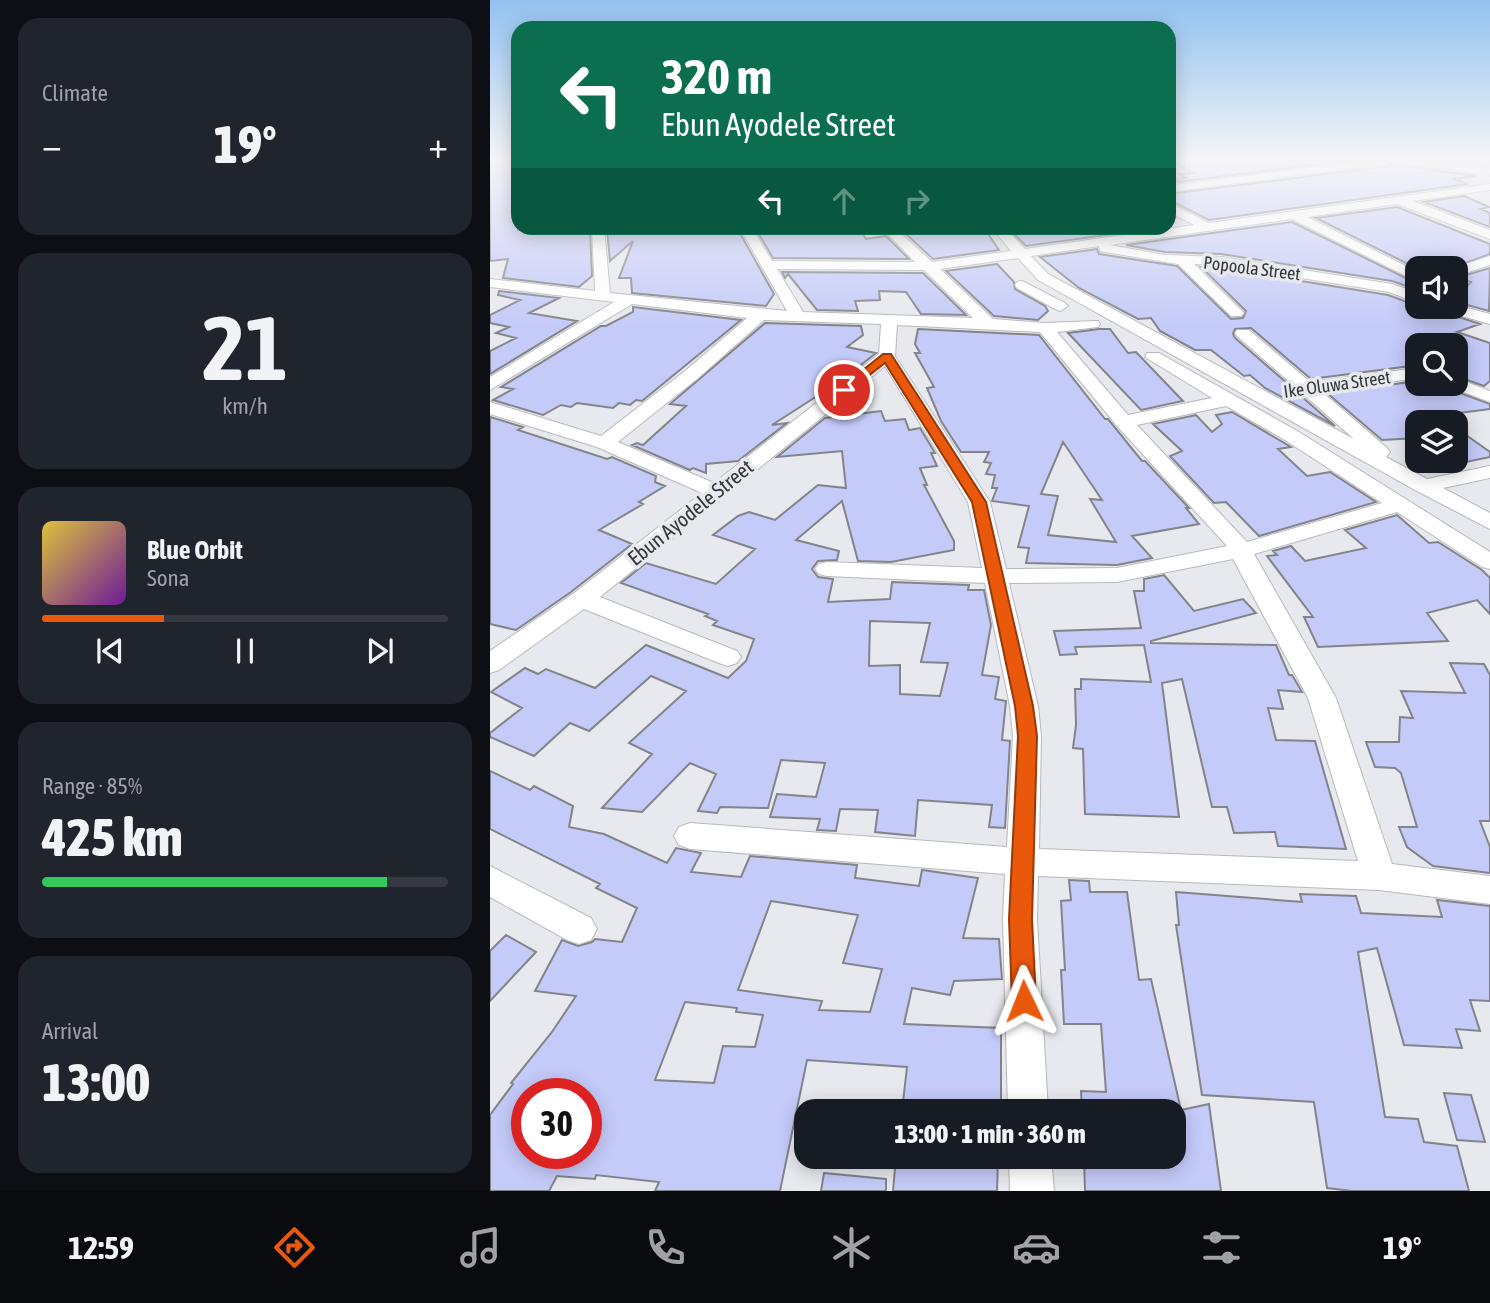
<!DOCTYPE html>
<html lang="en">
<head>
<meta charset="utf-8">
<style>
	:root { --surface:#171b24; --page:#20242c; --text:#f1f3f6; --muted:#9ea1a6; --line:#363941; --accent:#ea580c }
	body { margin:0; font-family:"Asap Condensed",sans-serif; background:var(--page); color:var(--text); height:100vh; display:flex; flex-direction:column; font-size:26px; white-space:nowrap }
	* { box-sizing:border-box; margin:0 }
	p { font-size:23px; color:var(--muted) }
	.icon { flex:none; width:38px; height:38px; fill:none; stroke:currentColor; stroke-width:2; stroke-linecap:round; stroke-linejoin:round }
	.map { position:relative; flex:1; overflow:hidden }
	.drawer { display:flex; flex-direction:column; gap:18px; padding:18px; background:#0d0f14; width:490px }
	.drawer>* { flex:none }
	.banner { position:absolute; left:21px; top:21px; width:665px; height:214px; border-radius:21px; box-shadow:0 4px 18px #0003; background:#0b6e4f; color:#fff; overflow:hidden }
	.tools { position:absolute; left:915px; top:256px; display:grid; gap:14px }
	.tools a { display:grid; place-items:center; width:63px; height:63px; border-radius:14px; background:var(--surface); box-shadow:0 4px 18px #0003; font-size:35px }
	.speed { position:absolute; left:21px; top:1078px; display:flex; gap:14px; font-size:35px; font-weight:700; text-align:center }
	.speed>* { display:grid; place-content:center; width:91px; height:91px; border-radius:50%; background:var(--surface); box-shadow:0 4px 18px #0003; line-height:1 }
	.speed .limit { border:10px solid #d22; background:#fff; color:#111 }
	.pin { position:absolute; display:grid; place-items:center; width:60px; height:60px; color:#fff; margin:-30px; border:4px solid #fff; border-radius:50%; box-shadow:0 2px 7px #0007 }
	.me { position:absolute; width:77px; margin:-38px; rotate:358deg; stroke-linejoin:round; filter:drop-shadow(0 0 5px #0008) }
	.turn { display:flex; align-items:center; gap:24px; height:147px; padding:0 35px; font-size:32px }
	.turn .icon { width:91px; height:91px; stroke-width:2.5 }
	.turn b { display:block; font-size:49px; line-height:60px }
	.lanes { display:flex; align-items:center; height:66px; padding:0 35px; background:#0003; justify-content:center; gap:35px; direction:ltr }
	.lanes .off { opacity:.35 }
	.big { font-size:52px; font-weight:800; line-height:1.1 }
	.drawer .widget { flex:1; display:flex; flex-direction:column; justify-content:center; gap:10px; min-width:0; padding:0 24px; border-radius:21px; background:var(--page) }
	.drawer .dial { align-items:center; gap:0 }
	.dial b { font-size:91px; line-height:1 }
	.song { display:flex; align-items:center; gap:21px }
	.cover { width:84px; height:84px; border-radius:10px; background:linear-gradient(135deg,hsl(50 70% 55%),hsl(280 70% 35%)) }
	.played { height:7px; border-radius:4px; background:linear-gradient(90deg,var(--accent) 30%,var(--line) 30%) }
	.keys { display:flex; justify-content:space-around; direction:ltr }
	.heat { display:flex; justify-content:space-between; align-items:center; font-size:38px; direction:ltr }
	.charge { height:10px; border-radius:5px; background:linear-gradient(90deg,#34c759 85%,var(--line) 0) }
	.trip { position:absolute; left:304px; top:1099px; width:392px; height:70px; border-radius:21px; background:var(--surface); box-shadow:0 4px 18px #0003; font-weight:800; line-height:70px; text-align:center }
	.tab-bar { display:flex; height:112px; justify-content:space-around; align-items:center; background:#090b0e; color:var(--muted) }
	.tab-bar .icon { width:49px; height:49px }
	.tab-bar .selected { color:var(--accent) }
	.tab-bar b { font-size:32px; color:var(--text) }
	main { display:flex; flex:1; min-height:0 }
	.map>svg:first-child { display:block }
	.building { fill:#c5cbf9; stroke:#838489; stroke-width:2; fill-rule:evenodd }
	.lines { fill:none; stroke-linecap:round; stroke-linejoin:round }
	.street-casing { stroke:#b7b8bd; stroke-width:2 }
	.street { fill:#fff; fill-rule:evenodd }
	.route { fill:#ea580c; stroke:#983908; stroke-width:2 }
	.labels { text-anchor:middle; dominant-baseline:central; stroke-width:7; stroke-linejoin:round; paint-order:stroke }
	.far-street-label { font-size:18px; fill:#363739; stroke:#e8e9ee }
	.street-label { font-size:21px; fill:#363739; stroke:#e8e9ee }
</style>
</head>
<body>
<main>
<section class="drawer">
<div class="widget"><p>Climate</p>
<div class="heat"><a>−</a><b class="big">19°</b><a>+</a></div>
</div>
<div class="widget dial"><b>21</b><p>km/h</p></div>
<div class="widget">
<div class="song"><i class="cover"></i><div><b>Blue Orbit</b><p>Sona</p></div></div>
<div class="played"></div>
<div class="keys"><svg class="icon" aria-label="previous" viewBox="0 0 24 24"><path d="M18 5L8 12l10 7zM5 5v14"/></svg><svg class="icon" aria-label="pause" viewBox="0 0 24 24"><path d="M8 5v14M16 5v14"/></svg><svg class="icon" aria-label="next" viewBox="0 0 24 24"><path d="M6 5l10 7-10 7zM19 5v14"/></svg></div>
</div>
<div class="widget"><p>Range · 85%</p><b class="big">425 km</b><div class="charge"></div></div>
<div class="widget"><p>Arrival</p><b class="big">13:00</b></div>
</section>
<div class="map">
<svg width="1000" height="1191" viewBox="0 0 1000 1191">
	<rect width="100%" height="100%" fill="#e8e9ee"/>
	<path class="building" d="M0,160L28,162V230L100,228L102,276L89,287L13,278L18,259L0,261Z
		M679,160H861L688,182L682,179L696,178L689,174L703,173Z
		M906,160L916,166L986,176L963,179L978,184L719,220L679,200V194L899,166Z
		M974,196L999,207L991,209L1000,213V227L934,202Z
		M907,207L1000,244V254L962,268L928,269L826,218Z
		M802,222L928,284V290L902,281L731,254L675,252L636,245Z
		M117,228H247L284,294L276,306L142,293L141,278H129L143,241L120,261Z
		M265,228H369L376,239L396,236L419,259L283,258Z
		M416,228H494L509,250L443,259L415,233H420Z
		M518,228H668L536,246Z
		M607,249L609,254L687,266L741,319L753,318L756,311L711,267L731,268L898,295L928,306H936L990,324L967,332L1000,343V381L994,386L966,376V345H928V365L821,379L761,328L745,329L743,334L745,338L798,384L793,389L797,395L811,396L845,426L775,388L760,375L754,376L721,350H705L670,331L661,318L648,319L589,288L550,257Z
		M507,264L524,282L525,289L555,306L558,311L548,320L504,316L456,271Z
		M1000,268L999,311L966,302V297L981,282L966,278Z
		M292,272L433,273L476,315L431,314L416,292L389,291L390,300L365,301L368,311L327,310L298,274L295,278Z
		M9,291L69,298L39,313L87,321L0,374V351L26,338L6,333L19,327L0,323V315L30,300L8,295Z
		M143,307L251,320L152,401L146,400L140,405L129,403L123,408L87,403L81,407L71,405L53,415L3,400L23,389L11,387L111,326H116L143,312Z
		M275,323L371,326L373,335L357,347L386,353L352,380L282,425L297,423L248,461L216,464V473L203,468L200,470L142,445L147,443L153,445L196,406L180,404Z
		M428,329L549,335L615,419H618L652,461H655L699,508H696L709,524L642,536L662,558L627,565L536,563L539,548L528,547L539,506L502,501L507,488H502L505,475L496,474L501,463L494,462L499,452H471L451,421L437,388L444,387L425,353H430L425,344ZM573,442L612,500L600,499L626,542L558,535L568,496L551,494Z
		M609,329H620L638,353L646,352L693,401L651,410L578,333Z
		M928,381V383H955L959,389L1000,404V409L953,415L960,419L928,422V438L892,440L837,393Z
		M391,411L395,421L415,419L419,430L430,428L445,453H441L447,466L430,468L437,485H434L464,541V550L401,562L368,561L352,501L306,540L349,551L347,560L328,561L322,569L328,577L343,579L338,602L400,599L402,582L479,585L478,590H494L501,625L492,675L509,677L505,699L516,701L512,740L520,741L515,828L499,827L502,805L428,800L425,836L385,832L388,810L350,809L346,831L327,830L330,819L280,817L287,794L326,797L335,763L291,760L278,808L230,807L227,813L208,811L226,774L200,763L152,812L112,808L162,754L139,743L196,691L161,676L99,731L80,723L44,756L0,737V733L32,708L1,692L35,668L48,674L56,669L105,688L156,645L238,678L256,661L264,639L223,625L227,621L215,616L218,614L131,583L156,563L226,584L265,549L223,535L248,516L259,512L285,520L328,485L356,488L352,451L287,457L335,418ZM380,621L440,623L431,662L458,663L450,696L410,694V665L379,666Z
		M742,412L801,447L788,449L817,476L840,472L886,502L769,536L736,502L724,503L680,456L692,451L663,424L706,415L722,432L732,424L726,415Z
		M0,417L33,427L28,430L117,459L122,457L166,476L165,482L175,486L149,502L153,504L109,530L142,544L81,592L26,630L0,624Z
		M966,428L1000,452V457L976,462L966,454Z
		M907,515L939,543L948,542L992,570L1000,578V614L987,600L937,613L958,641L828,647L814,617H823L777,556L787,555L783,551L801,546L815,561L876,548L855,530Z
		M674,575L704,611L753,599L766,613L661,641V643L786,645L799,675H802L812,692L788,690L793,709L778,708L786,740L825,741L856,849L788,846L785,832L744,833L737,807H722L692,679L672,683L689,817L595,814L593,749L583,748L586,725L585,689H591V679L661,682L654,645L585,647L587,654L570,655L564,631L651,628L644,591H654V579Z
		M960,663L994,664L1000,675V821H990L1000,847V873L943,866L917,847L909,827H927L911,773L905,768L885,767L876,742H909L910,717L923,718L911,691L975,693Z
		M0,771L40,790L44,786L83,806L79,827L114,834L177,863L186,848L211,853L201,872L251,877L260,856L367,865L365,878L429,886L432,870L488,878L473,938L509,939L512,979L464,981L460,995L422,988L414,1024L511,1028V1111H412L417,1067L317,1060L290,1191H165L169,1182L106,1175L105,1179L67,1176L59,1191H0V1115L23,1084L21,1083L62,1032L86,996L45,991L72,940L88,946L102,942L105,939L132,942L147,908L106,888L110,884L0,829ZM281,901L368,915L353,963L392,969L380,1012L329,1010L332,1001L248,990ZM195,1002L247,1008L246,1012L273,1015L265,1047L233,1046L224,1083L165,1080ZM37,1094H96V1153H37Z
		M579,880L599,881L600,892H637L649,980L661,979L691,1110L719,1104L731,1191H595L594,1157H684V1111H592L591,1091L616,1092L611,1024H574L571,970H575L571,901L581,900Z
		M686,892L812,902L810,894L866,896L871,913L952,917L947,900L1000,906V1001L980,1000L990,1031L966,1029L972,1048L914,1045L887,948L868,952L895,1117L928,1119L934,1142L967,1146L979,1191H862L837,1188L824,1102L712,1095L686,925H689Z
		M16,935L46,952L0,1001V951Z
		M954,1093L981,1095L995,1142L967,1140Z
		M406,1157H508L507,1191H403Z
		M334,1173L396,1179V1191H331Z"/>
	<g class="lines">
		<defs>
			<path id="street" d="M878,160H904L899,163L679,192V186Z
				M911,160H936L1000,169V175L916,163Z
				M1000,184V190L923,201L1000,230V239L907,204L817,217L928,272V282L802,219L620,245L675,255L731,257L902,284L928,293V303L899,292L731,265L704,264L751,310L754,313L751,316H741L688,264L615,252L610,251L609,246L541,256L558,274L864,439L812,393H799L796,389L802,384L747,336L745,333L747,330H759L820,382L928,368V378L831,391L897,448L900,452L896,457L937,479L1000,466V478L953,488L1000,513V529L925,490L548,280L528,258L450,269L503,319L555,323L608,321L610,324L608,327L567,332L638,415L722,398L655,357L657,353H669L809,432L1000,552V569L992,567L907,512L764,554L846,698L902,864L1000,876V904L889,890L548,876L547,919L558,1111H518L513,919L515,874L200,849L189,845L184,836L189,827L200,823L517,847L523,736L520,706L495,583L337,576L329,574L325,569L329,564L337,562L492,568L478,502L395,366L110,597L247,651L251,657L247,663L238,666L229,663L94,609L9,670L0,673V651L83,594L212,493L107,447L0,414V402L111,436L195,371L257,318L142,304L0,390V377L124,302L0,287V279L105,291L102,228H114L120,293L297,311L250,228H262L282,261L425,262L392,228H405L442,262L521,251L502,228H515L535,249L704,225L679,212V203L719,223ZM287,269L434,270L483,318L313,312ZM274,320L391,324L389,354L224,483L128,442L207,379ZM407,325L550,332L627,426L737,546L627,568L516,569L500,502L405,356ZM736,406L795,440L892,503L757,542L647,425ZM743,559L818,698L868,861L549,849L551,736L548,706L519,583L627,582Z
				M1000,256V265L966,276L964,268Z
				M532,281L575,303L578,306L570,311L565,309L527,288L525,285L527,282Z
				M966,305L1000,314V324L947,309L945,306Z
				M966,378L1000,391V402L960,387L957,383H966Z
				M0,866L101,918L107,929L101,940L89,944L77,940L0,897Z
				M519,1157H561L564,1191H520Z"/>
		</defs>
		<use href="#street" class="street-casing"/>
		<use href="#street" class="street"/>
	</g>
	<linearGradient id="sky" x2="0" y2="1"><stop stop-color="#92c1ef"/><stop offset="0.49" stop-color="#f5f5f7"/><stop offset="1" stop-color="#f5f5f7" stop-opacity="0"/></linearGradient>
	<rect width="1000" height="326" fill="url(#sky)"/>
	<path class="route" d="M393,354H401L496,502L543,706L547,736L542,919L546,1001L542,1009L534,1013L525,1009L522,1001L519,919L528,736L525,706L482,502L395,363L358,392L348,390Z"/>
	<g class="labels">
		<g class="far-street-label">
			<text transform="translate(762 268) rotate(7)">Popoola Street</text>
			<text transform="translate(847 384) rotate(-8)">Ike Oluwa Street</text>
		</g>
		<g class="street-label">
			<text transform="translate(200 512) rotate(-39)">Ebun Ayodele Street</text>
		</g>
	</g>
</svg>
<div class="tools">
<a><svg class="icon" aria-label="sound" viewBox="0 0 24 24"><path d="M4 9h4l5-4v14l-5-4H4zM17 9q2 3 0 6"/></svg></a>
<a><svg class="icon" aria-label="search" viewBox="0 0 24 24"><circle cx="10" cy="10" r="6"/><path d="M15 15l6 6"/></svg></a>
<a><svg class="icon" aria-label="layers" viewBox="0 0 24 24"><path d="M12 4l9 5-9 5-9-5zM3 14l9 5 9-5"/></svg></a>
</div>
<div class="speed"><div class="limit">30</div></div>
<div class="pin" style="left:354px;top:390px;background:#d93025"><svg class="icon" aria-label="arrive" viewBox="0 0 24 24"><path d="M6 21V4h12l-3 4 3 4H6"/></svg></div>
<svg class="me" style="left:534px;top:1001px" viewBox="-20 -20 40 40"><path d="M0-17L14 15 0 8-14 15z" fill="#ea580c" stroke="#fff" stroke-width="4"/></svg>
<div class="trip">13:00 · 1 min · 360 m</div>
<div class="banner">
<div class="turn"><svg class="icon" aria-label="left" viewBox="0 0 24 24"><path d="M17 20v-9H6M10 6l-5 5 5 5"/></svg><div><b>320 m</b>Ebun Ayodele Street</div></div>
<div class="lanes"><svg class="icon" aria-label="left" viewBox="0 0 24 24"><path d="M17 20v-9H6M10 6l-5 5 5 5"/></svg><svg class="icon off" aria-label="ahead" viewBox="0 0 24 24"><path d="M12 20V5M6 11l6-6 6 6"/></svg><svg class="icon off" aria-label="right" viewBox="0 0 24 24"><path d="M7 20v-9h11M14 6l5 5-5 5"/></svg></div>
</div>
</div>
</main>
<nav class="tab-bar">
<b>12:59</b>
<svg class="icon selected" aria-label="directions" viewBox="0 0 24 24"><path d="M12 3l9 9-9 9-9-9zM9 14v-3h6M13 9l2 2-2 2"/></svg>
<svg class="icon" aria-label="music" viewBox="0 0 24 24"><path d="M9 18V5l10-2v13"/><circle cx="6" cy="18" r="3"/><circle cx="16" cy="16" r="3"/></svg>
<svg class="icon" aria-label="phone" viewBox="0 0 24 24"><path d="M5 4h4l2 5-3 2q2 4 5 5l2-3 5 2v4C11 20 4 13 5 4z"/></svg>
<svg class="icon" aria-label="climate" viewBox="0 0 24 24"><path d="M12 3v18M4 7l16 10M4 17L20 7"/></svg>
<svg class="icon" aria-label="car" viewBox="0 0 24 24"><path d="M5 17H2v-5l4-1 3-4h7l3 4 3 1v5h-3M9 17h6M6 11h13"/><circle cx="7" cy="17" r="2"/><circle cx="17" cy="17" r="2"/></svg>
<svg class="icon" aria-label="filters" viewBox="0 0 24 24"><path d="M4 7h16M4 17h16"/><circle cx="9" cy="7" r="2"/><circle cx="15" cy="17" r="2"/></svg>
<b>19°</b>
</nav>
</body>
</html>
